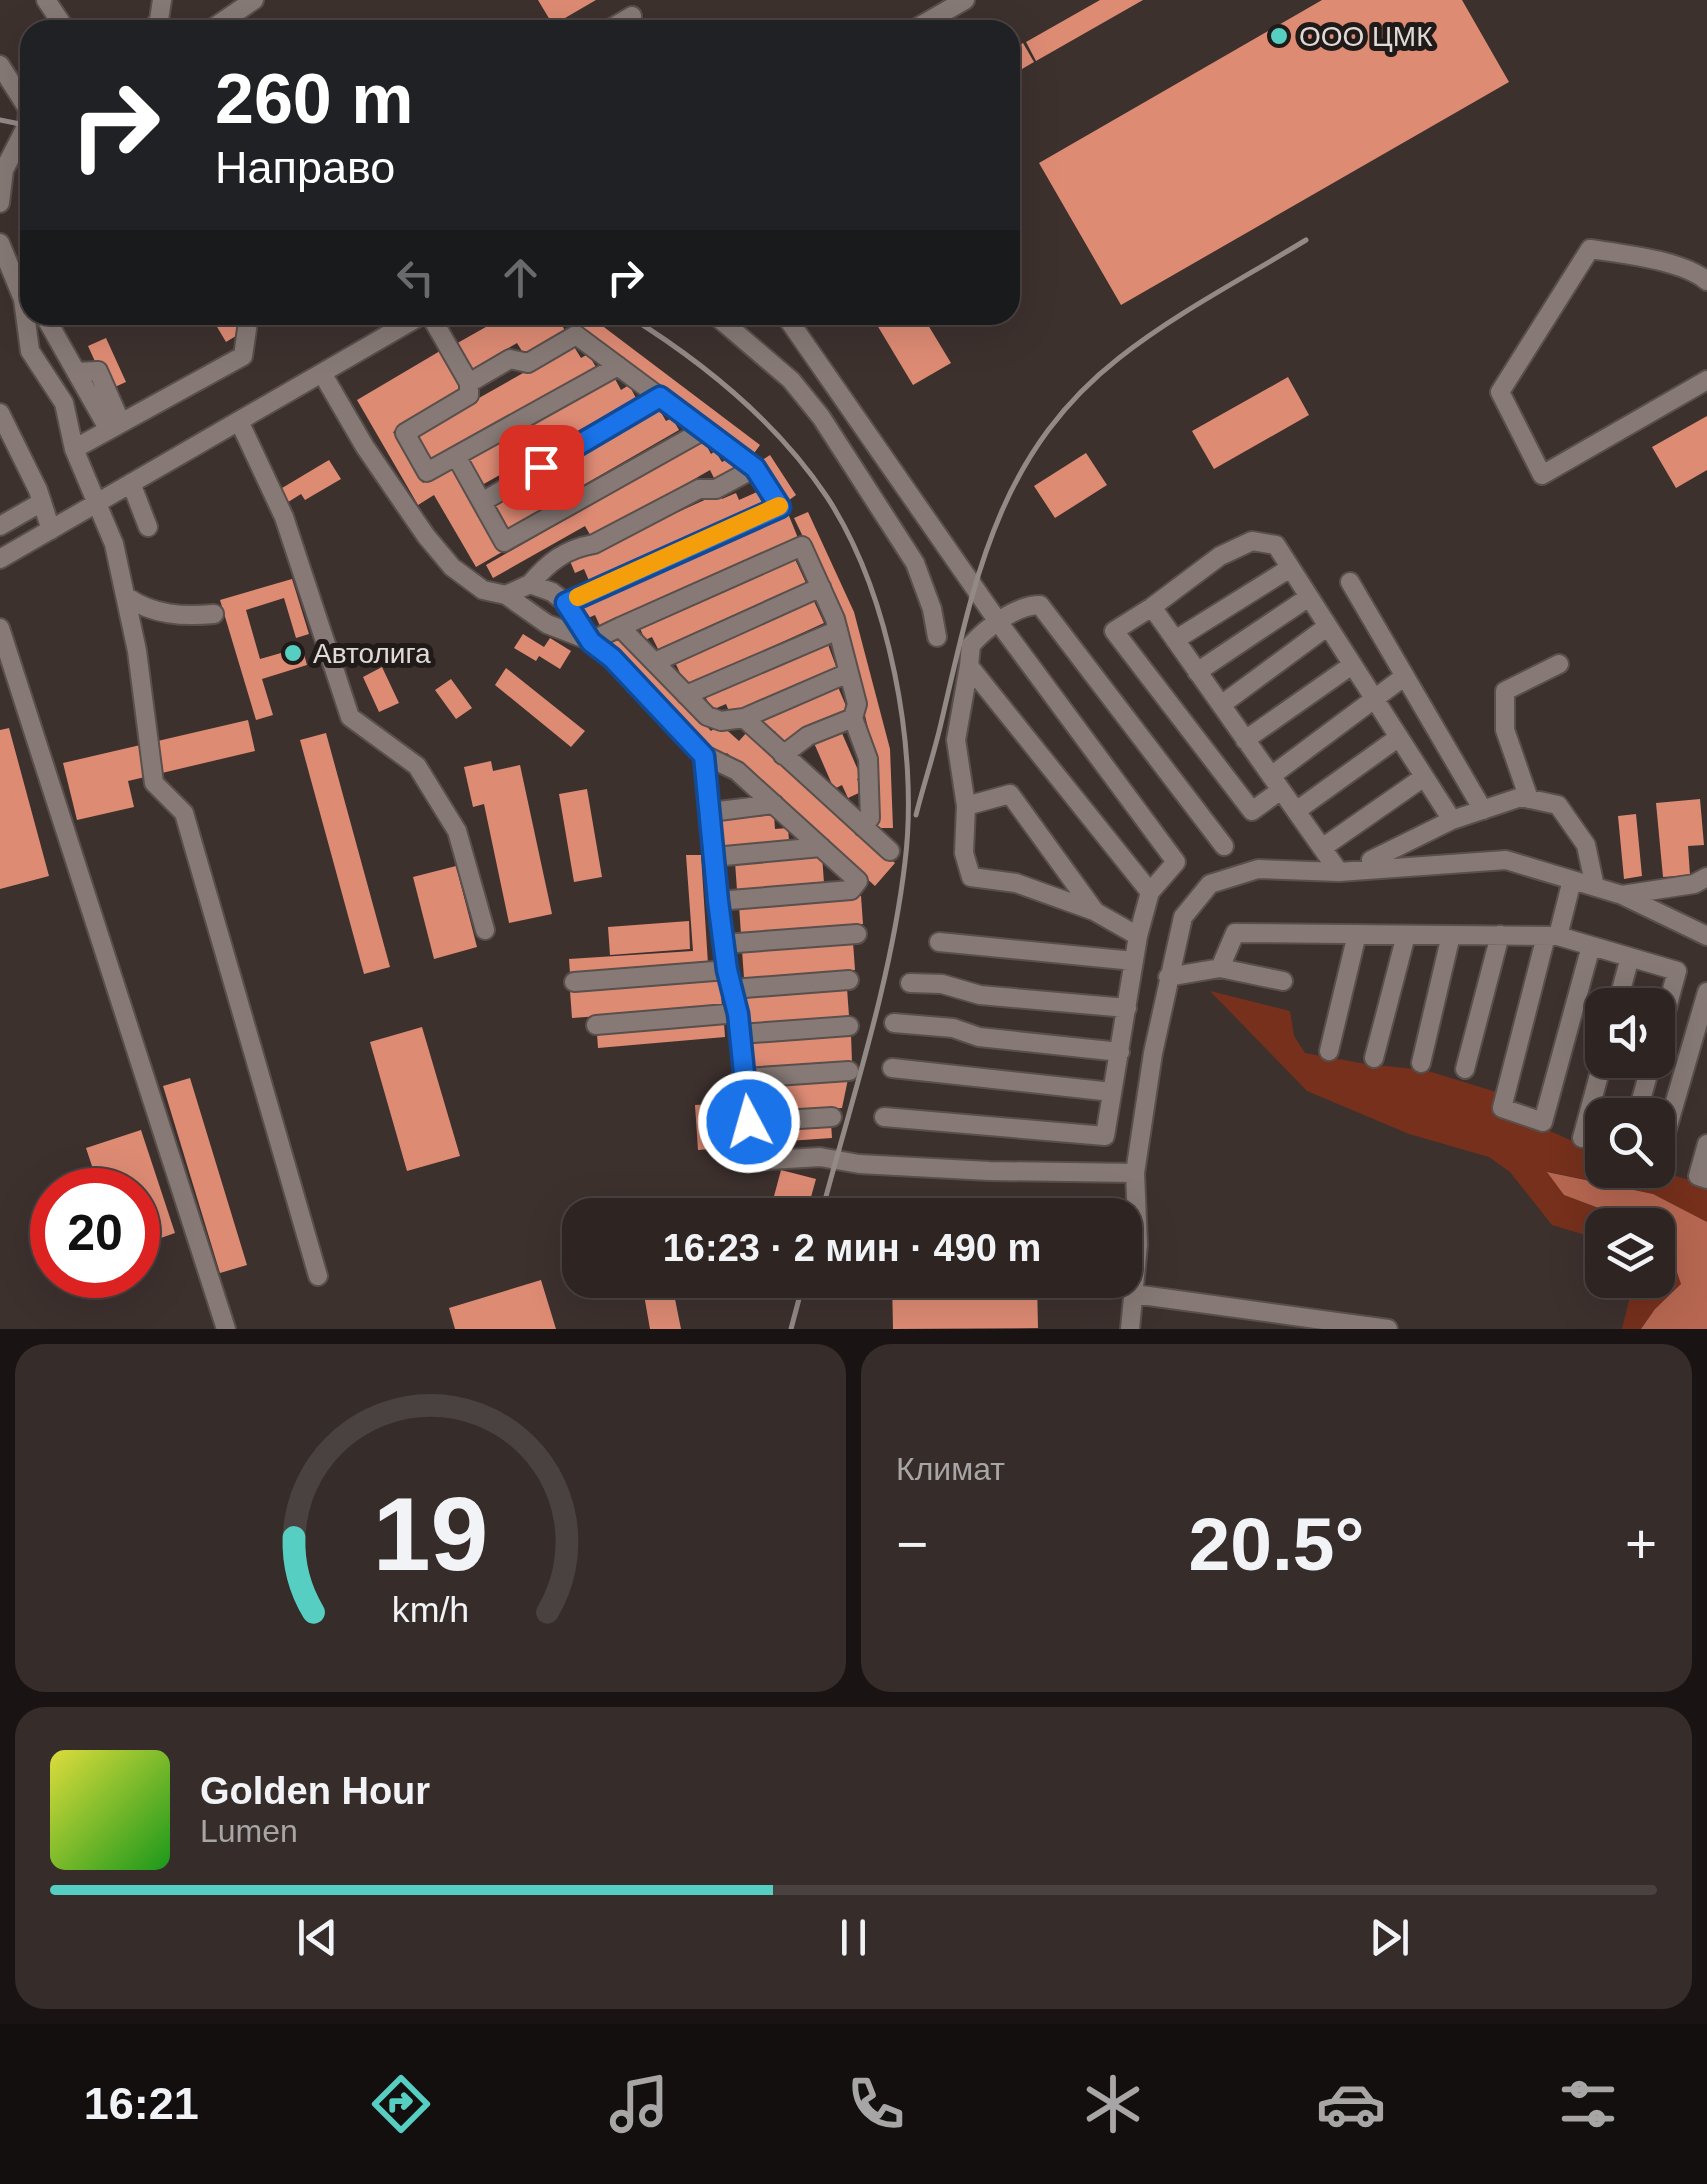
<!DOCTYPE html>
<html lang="ru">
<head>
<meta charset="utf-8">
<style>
	:root { --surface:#2e2522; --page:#362d2a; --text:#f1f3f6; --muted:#a7a5a5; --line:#494240; --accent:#57cec2 }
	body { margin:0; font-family:Helvetica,sans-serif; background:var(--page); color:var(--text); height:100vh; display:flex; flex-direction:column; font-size:38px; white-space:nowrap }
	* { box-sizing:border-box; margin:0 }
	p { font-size:32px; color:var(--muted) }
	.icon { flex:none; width:55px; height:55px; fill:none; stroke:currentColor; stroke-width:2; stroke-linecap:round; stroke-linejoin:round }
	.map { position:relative; height:1329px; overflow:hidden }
	.side { display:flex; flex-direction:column; gap:15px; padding:15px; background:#191413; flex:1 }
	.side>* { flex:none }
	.hud { position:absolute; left:20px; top:20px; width:1000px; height:305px; border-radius:30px; box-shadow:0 10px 40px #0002,0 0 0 2px var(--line); background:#202124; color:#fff; overflow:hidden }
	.tools { position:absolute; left:1585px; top:988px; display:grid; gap:20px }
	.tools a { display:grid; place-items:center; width:90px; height:90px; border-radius:20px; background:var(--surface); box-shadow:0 10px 40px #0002,0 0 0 2px var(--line); font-size:50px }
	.speed { position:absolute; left:30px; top:1168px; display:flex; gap:20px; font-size:50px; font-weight:700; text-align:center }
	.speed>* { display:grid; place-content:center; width:130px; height:130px; border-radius:50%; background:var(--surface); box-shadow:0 10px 40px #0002,0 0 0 2px var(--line); line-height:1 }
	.speed .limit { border:15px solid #d22; background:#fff; color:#111 }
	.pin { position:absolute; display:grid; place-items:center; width:85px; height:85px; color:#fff; margin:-42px; border-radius:20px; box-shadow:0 5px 15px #0006 }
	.me { position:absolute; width:110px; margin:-55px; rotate:354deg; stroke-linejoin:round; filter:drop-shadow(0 0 8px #0008) }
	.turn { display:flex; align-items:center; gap:35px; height:210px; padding:0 30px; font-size:45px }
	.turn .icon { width:130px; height:130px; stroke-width:2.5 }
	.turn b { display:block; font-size:70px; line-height:85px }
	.lanes { display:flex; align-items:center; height:95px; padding:0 30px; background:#0003; justify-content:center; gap:50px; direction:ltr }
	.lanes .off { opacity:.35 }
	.big { font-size:75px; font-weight:700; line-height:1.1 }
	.side .tile { flex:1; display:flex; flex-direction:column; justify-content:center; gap:15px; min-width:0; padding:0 35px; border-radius:30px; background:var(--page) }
	.side .dial { align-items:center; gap:0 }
	.dial svg { height:260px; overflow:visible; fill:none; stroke:var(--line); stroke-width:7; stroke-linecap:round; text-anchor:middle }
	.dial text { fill:var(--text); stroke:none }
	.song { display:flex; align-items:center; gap:30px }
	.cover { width:120px; height:120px; border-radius:15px; background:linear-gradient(135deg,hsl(60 70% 55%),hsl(120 70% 35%)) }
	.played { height:10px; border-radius:5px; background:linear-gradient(90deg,var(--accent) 45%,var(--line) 45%) }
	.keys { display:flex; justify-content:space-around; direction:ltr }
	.heat { display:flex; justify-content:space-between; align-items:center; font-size:55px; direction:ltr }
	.side .tiles { flex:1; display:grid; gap:15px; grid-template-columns:1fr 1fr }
	.tile:last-child { grid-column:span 2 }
	.trip { position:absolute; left:562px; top:1198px; width:580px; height:100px; border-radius:30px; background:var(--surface); box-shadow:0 10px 40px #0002,0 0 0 2px var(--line); font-weight:700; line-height:100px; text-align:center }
	.dock { display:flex; height:160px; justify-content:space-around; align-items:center; background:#120f0e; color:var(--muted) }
	.dock .icon { width:70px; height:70px }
	.dock .current { color:var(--accent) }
	.dock b { font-size:45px; color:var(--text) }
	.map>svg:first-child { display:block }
	.green { fill:#76301c }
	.water { fill:#b76751 }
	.building { fill:#de8b74 }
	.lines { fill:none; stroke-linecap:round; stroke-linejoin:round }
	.minor-casing { stroke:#594f4c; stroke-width:22 }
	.minor { stroke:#877a76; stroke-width:18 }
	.rail { stroke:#938986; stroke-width:5 }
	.route-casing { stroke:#114b97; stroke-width:25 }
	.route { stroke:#1a73e8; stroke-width:18 }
	.slow { stroke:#f59e0b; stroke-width:18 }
	.poi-dot { fill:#57cec2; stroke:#201b19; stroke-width:4 }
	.labels { text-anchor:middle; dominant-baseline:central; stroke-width:10; stroke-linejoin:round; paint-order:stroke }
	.poi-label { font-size:28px; fill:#e0d9d6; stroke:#201b19; text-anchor:start }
</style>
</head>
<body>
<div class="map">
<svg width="1707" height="1329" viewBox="0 0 1707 1329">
	<rect width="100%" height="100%" fill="#3d312e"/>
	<path class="green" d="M1210,991L1290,1011L1294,1036L1305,1053L1366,1064L1425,1070L1506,1095L1516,1116L1602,1154V1170H1655L1707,1185V1222L1653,1194L1549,1172L1564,1195L1644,1225H1602V1240L1552,1225L1510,1172L1489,1157L1409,1134L1307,1091Z
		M1658,1238L1669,1249L1681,1284L1655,1309L1641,1329H1622L1634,1280H1658Z"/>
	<path class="water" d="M1547,1172L1653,1194L1707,1222V1329H1641L1655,1309L1681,1284L1669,1249L1658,1238V1225H1644L1564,1195Z"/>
	<path class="building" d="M538,0H596L553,25Z
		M1100,0H1143L1036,61L1026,42Z
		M1322,0H1462L1509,82L1121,305L1039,163Z
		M1023,43L1034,62L1010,76V51Z
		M210,315H265L267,317L226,342Z
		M507,315H588L760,445L752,456L565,316L559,319L566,333L525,356L517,343L469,371L454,345Z
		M871,315H922L951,363L913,385Z
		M106,338L126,382L108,390L88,346Z
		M573,345L581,358L588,354L596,367L429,460L415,434Z
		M440,351L464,391L393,432L423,483L453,466L502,552L476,567L434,495L418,505L357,400Z
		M614,377L621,390L629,385L636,398L482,485L468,460Z
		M1288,377L1309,415L1214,469L1192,431Z
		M659,409L666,421L672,418L679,430L507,529L494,504Z
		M1707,416V470L1676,488L1652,447Z
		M704,441L711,454L715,451L722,462L734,456L741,468L716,482L710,470L592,538L585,526L493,578L486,565Z
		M1086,453L1107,485L1055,518L1034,486Z
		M770,455L796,495L785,503L758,463Z
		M329,460L341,479L305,500L301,494L285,504L277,491Z
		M757,492L763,505L590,583L584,569L575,573L570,561L720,493L722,499L736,493L739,500Z
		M787,511L798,538L600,626L595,615L588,618L581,603Z
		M808,512L854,612L890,749L893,828H877L874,753L841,616L794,518Z
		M794,557L806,583L658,649L652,637L645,640L639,626Z
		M292,579L309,634L296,638L284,598L246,610L260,659L302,647L307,665L262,679L273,715L256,720L220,600Z
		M812,597L824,623L686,686L674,660Z
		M523,634L544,647L550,638L571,651L560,669L539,656L536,661L514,648Z
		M621,635L711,731L720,724L739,741L748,731L895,863L875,886L727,753L718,758L609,645Z
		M827,642L837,669L731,716L726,704L712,710L705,696Z
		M382,667L399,703L379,712L363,677Z
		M506,668L585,731L571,747L495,685Z
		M451,679L472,708L456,719L435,690Z
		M838,687L849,713L781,743L775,731L769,734L763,720Z
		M248,720L255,751L128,781L134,807L77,820L63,763Z
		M9,728L49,876L0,889V730Z
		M841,731L861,777L857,779L863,791L848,798L842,785L834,789L814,743Z
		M326,733L390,967L364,974L300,740Z
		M491,761L493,771L520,765L552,914L509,923L484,804L473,807L464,767Z
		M587,789L602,877L574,882L559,794Z
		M1700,799L1704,845L1688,846L1690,875L1663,877L1656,803Z
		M1636,814L1642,876L1624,879L1618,816Z
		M774,815L775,829L788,828L789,841L722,847L720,820Z
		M686,855H701L708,964L570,973L569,959L693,951Z
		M822,855L824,883L737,890L735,862Z
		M456,866L477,947L434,959L413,877Z
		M861,896L863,924L741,934L739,906Z
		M689,921L690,949L610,955L608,927Z
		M853,942L855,970L744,978L742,950Z
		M720,980L722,1007L572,1018L570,991Z
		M847,988L849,1016L749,1024L746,995Z
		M724,1023L725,1037L598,1048L597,1034Z
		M422,1027L460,1156L407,1171L370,1042Z
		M851,1034L852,1063L751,1068L749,1040Z
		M190,1078L247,1265L220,1273L163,1086Z
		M848,1079L842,1108L755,1113L753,1085Z
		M730,1103L733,1147L698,1150L695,1105Z
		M831,1123L832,1138L744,1144L743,1129Z
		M141,1130L175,1233L138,1246V1190H100L86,1148Z
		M781,1170L816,1179L806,1215H769Z
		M541,1280L556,1329H455L449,1308Z
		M656,1280H718V1282L673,1289L681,1329H650L644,1295L658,1293Z
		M892,1280H1037L1038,1328L893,1329Z"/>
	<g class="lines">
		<defs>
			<path id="minor" d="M46,0L66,30
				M151,30L159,20L162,0
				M210,30L254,0
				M608,30L632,16
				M913,30L965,0
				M0,65L28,109L27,125L4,170L0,203
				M0,243L23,299L30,351L64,403L74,449L114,544L137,651L154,783L184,813L318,1276
				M1707,281C1682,260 1623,254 1590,249L1500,392L1542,475L1707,380
				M44,315L109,430
				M430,315L469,383
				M715,315L791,380L821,417L915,563L932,609L937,637
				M785,315L999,623L1176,862L1150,892L1138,936L1105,1136L884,1117
				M76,372L98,371L121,423
				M322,373L365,447L426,536L452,567L483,590L506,595L547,624L591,641L620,627L707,716L721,721L744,718L890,851
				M0,413L38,490L51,530
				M239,421L284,517L350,717L417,766L457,831L485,930
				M74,449L243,356L247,329
				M456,456L504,542L704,430
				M131,483L148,527
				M482,502L660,397
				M0,526L42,502
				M0,559L422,315
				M1350,582L1483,810
				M530,584C549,562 565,549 594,544L699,489H716L755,468
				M506,595L530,584L552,592L566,603L591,641L612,658L704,755L718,901L727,970L738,1013L749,1122L832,1117
				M127,597C153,615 183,617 214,614
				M566,603L780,507L755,468L576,335L528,363L510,359L469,383V395L405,433L427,472L618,366
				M1152,607L1114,631L1252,811L1281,790
				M620,627L802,546L835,619L857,704L853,718L868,759L870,818L863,827
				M0,628L226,1329
				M1175,640L1290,568
				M655,662L821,587
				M969,666L956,740L966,806L964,853L971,877L1016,883L1094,911L1138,936
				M1197,672L1309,597
				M686,695L838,630
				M1221,705L1328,626
				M744,718L848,673
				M1245,740L1352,665
				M704,755L737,771L858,881L851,890L718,901
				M783,755L808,736L853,718
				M1271,776L1405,676
				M1529,799L1505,730V691L1559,664
				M966,806L1010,794L1094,910
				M1296,811L1399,737
				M711,812L774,804
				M1322,848L1424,777
				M714,857L821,847
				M1371,860L1452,820
				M1339,872L1152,607L1220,556L1252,541L1276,545L1452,820L1521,797L1558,805L1586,845L1595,887
				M1572,880L1558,936L1677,971L1658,1041
				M1150,892L969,666L971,645C986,628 1016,605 1040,605L1224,846
				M1622,895L1707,936
				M1546,936L1502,1108L1543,1122L1591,946
				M939,942L1134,961
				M723,944L857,934
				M1220,968L1283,981
				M1168,977L1220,968L1235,933L1558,936
				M574,982L727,970
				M910,983L942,984L980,995L1127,1008
				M732,989L849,980
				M1617,1005L1630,957
				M894,1023L953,1028L979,1037L1120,1052
				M596,1025L738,1013
				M740,1034L849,1026
				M1329,1051L1357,934
				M1374,1058L1406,935
				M1421,1063L1451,935
				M892,1068L1112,1092
				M1465,1069L1500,935
				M745,1078L849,1071
				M1637,1115L1652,1060
				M1582,1138L1603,1060
				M1707,1144L1698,1176L1707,1179
				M1658,1160L1707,992
				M753,1161L820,1157L859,1164L989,1171L1135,1173
				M1134,1294L1388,1329
				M1130,1329L1138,1245L1135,1173L1153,1053L1183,917L1210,884L1258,869L1339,872L1506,860L1622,895L1694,884L1707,877"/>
		</defs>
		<use href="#minor" class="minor-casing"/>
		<use href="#minor" class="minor"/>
		<path class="rail" d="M0,120L30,126
			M627,315C703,362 777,422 827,497C889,592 919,749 905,862C891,982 852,1098 821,1215
			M916,815C924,783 935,751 942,719C975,578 998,453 1119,358C1176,313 1244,278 1306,240
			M791,1329L804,1280"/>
	</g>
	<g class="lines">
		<defs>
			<path id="route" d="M541,467L660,397L755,468L780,507L566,603L591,642L612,658L704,756L718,901L727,970L738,1014L749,1122"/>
		</defs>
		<use href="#route" class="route-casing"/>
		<use href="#route" class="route"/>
		<path class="slow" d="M578,597L779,506"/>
	</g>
	<g class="poi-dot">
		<circle cx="1279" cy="36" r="10"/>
		<circle cx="293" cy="653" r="10"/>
	</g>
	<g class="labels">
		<g class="poi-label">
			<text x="1299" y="36">ООО ЦМК</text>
			<text x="313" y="653">Автолига</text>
		</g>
	</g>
</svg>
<div class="tools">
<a><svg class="icon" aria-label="sound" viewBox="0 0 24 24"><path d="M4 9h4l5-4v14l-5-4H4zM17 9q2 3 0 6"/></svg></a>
<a><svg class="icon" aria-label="search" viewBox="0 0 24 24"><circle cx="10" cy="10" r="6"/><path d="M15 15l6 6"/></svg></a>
<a><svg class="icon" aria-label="layers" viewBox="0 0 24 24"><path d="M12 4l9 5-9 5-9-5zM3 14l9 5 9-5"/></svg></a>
</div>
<div class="speed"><div class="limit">20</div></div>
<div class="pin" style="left:541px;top:467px;background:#d93025"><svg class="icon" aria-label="arrive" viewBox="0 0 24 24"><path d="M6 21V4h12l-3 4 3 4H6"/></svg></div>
<svg class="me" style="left:749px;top:1122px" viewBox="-20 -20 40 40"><circle r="17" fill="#1a73e8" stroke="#fff" stroke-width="3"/><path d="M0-11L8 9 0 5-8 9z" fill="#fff"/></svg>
<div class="trip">16:23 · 2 мин · 490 m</div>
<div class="hud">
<div class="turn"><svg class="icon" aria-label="right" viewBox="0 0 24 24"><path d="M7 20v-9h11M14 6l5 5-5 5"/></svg><div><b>260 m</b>Направо</div></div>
<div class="lanes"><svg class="icon off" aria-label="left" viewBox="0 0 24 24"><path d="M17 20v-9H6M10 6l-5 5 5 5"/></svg><svg class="icon off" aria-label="ahead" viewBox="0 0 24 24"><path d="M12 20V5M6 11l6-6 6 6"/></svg><svg class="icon" aria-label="right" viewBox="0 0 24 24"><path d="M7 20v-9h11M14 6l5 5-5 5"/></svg></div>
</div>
</div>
<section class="side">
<div class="tiles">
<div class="tile dial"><svg viewBox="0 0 100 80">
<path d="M14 69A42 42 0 1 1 86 69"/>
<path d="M14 69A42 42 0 0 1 8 46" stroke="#57cec2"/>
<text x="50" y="56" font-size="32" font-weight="700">19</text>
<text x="50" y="72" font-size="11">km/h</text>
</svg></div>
<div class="tile"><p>Климат</p>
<div class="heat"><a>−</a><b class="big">20.5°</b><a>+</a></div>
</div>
<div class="tile">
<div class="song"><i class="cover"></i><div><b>Golden Hour</b><p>Lumen</p></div></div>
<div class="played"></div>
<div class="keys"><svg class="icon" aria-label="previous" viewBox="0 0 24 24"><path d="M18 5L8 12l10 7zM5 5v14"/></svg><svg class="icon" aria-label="pause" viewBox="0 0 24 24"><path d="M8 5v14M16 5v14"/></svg><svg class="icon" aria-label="next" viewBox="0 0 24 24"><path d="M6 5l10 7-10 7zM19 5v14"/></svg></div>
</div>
</div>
</section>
<nav class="dock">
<b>16:21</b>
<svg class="icon current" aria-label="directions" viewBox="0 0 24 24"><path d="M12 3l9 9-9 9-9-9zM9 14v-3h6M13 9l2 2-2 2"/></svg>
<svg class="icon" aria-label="music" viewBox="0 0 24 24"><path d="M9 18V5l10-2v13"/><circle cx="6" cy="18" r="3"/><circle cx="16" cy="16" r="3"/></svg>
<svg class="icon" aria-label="phone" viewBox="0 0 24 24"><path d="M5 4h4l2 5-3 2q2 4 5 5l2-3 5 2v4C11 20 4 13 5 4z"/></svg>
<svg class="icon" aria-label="climate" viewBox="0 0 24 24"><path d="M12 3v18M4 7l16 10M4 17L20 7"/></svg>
<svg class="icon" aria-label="car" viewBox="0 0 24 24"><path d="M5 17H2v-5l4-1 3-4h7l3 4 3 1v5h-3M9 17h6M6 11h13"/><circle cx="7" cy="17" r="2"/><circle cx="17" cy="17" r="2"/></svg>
<svg class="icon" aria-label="filters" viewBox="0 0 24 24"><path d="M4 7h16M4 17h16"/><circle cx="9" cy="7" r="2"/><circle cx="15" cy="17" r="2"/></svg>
</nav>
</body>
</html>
